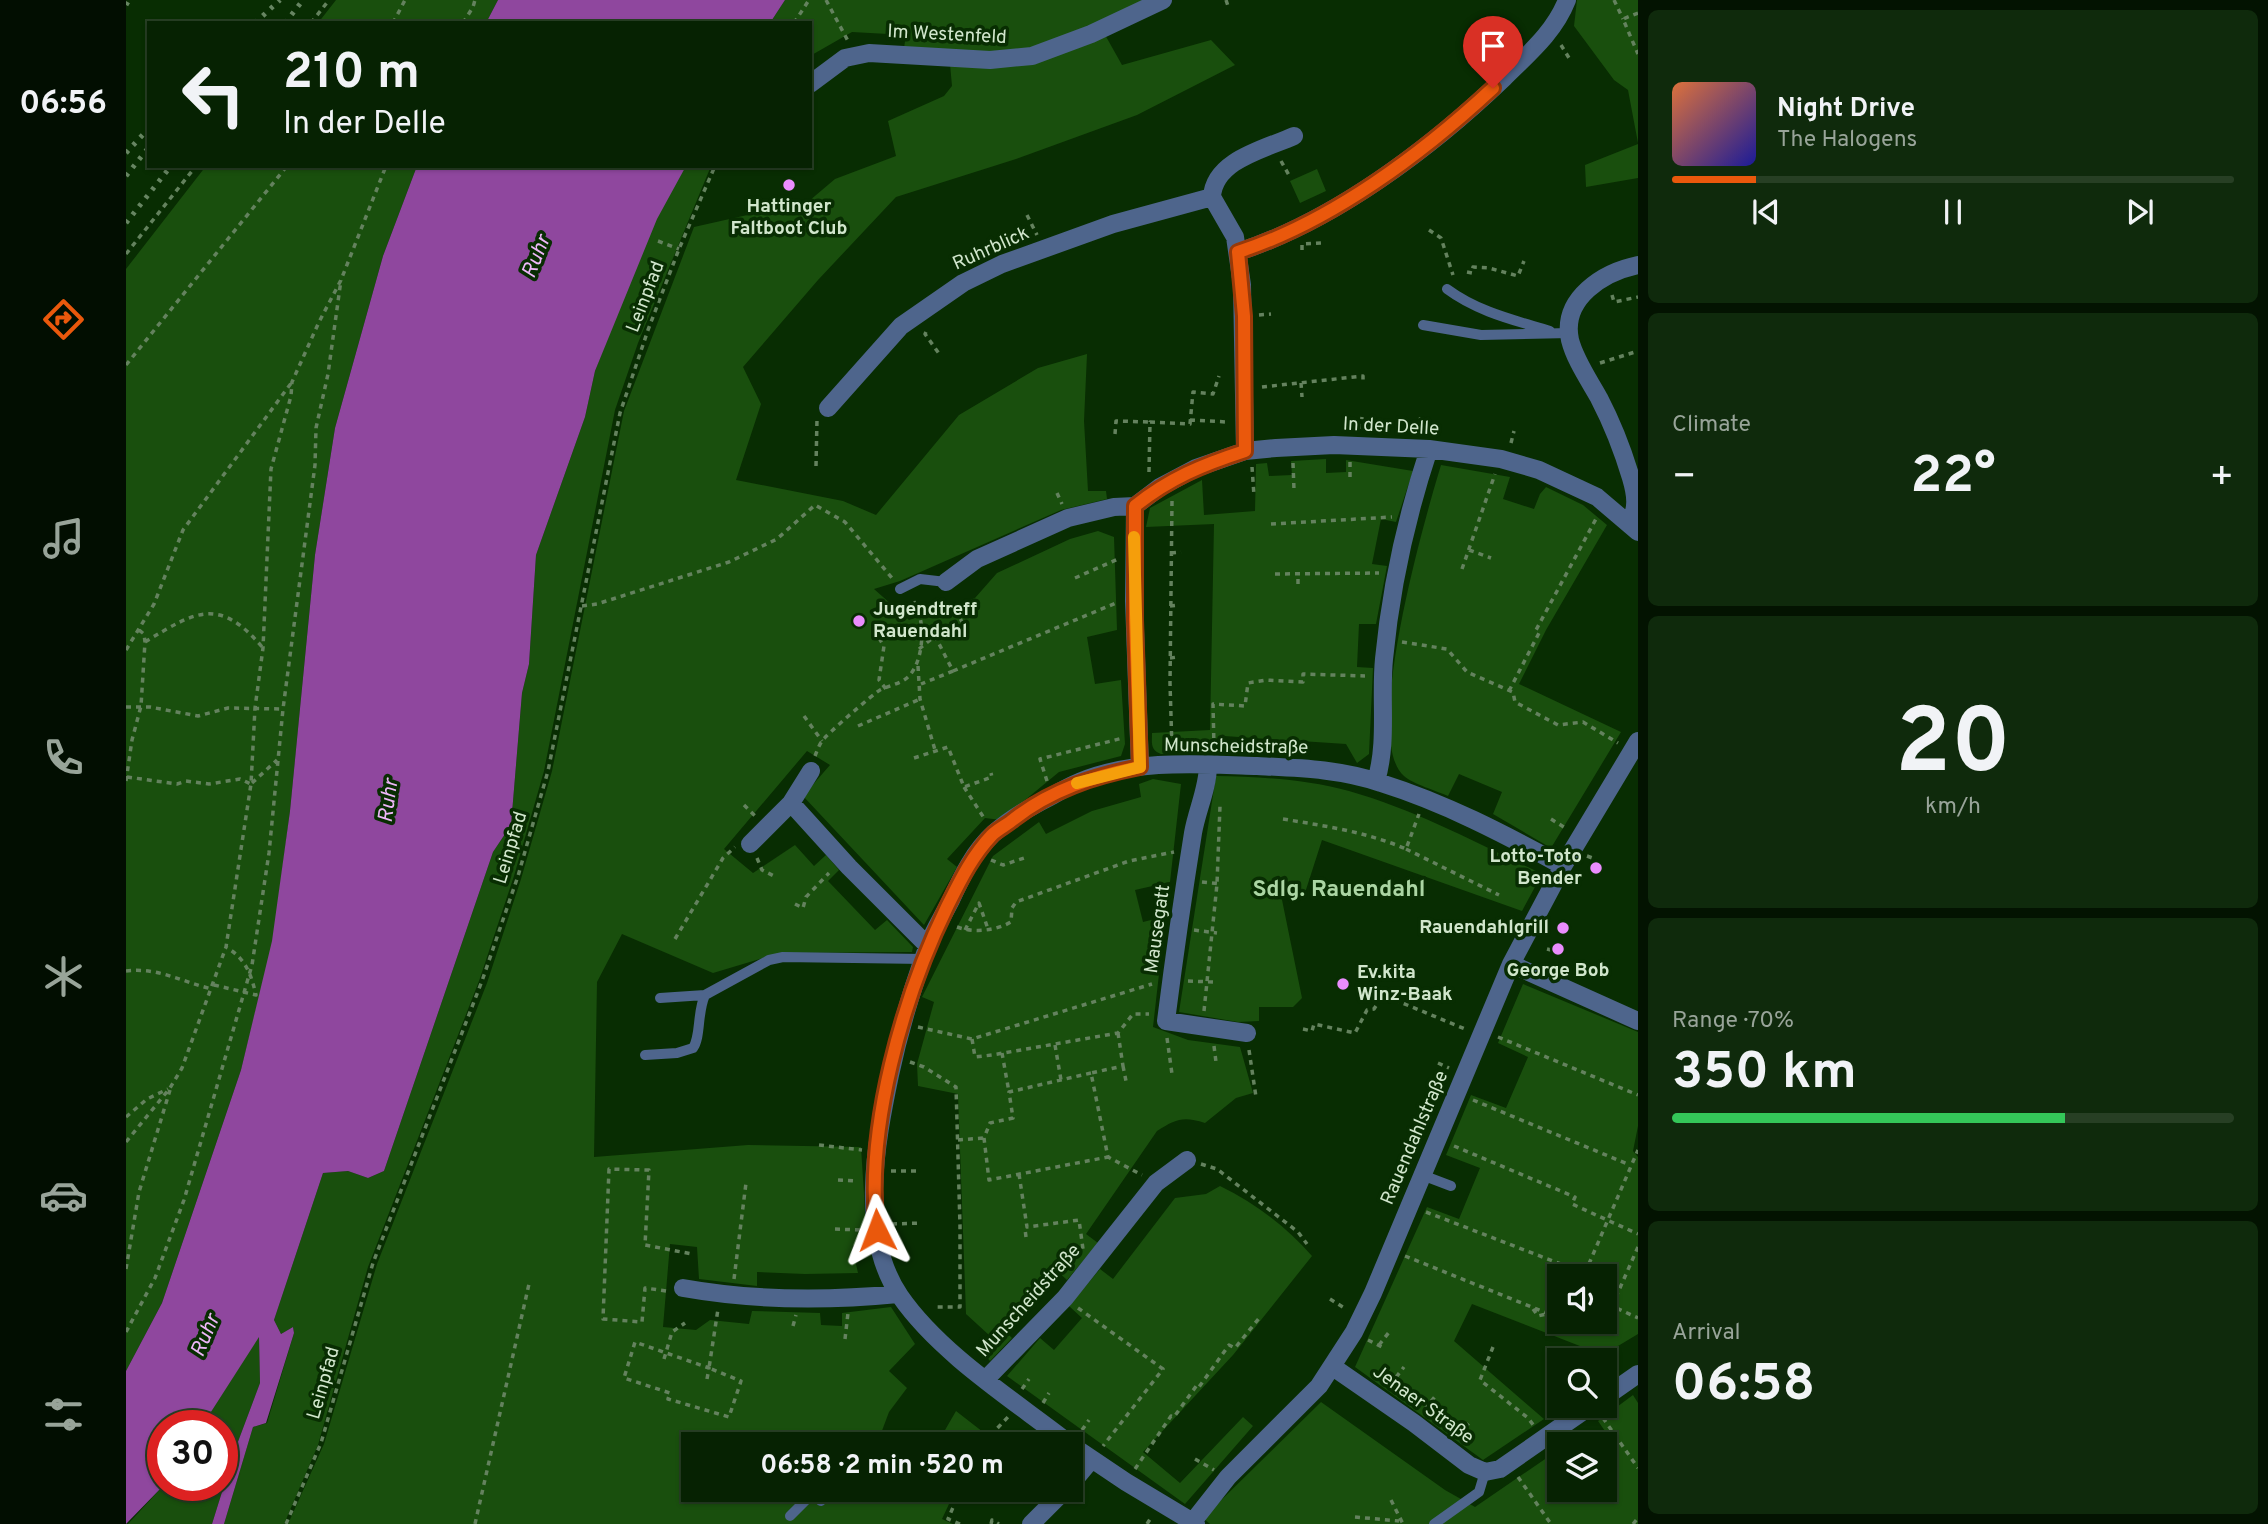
<!DOCTYPE html>
<html lang="en">
<head>
<meta charset="utf-8">
<style>
	:root { --surface:#062202; --page:#0f2a0c; --text:#f1f3f6; --muted:#98a499; --line:#273f24; --accent:#ea580c }
	body { margin:0; font-family:Overpass,sans-serif; background:var(--page); color:var(--text); height:100vh; display:flex; flex-direction:column; font-size:26px; white-space:nowrap }
	* { box-sizing:border-box; margin:0 }
	p { font-size:23px; color:var(--muted) }
	.icon { flex:none; width:38px; height:38px; fill:none; stroke:currentColor; stroke-width:2; stroke-linecap:round; stroke-linejoin:round }
	.map { position:relative; flex:1; overflow:hidden }
	.panel { display:flex; flex-direction:column; gap:10px; padding:10px; background:#031301; width:630px }
	.panel>* { flex:none }
	.guide { position:absolute; left:21px; top:21px; width:665px; height:147px; border-radius:0px; box-shadow:0 2px 5px #0004,0 0 0 2px var(--line); background:#062202; color:var(--text); overflow:hidden }
	.fabs { position:absolute; left:1421px; top:1264px; display:grid; gap:14px }
	.fabs a { display:grid; place-items:center; width:70px; height:70px; border-radius:0px; background:var(--surface); box-shadow:0 2px 5px #0004,0 0 0 2px var(--line); font-size:35px }
	.speed { position:absolute; left:21px; top:1410px; display:flex; gap:14px; font-size:35px; font-weight:700; text-align:center }
	.speed>* { display:grid; place-content:center; width:91px; height:91px; border-radius:50%; background:var(--surface); box-shadow:0 2px 5px #0004,0 0 0 2px var(--line); line-height:1 }
	.speed .limit { border:10px solid #d22; background:#fff; color:#111 }
	.pin { position:absolute; display:grid; place-items:center; width:60px; height:60px; color:#fff; margin:-72px -30px; border-radius:50% 50% 50% 0; rotate:-45deg; box-shadow:0 0 7px #0007 }
	.pin .icon { rotate:45deg }
	.me { position:absolute; width:77px; margin:-38px; rotate:357deg; stroke-linejoin:round; filter:drop-shadow(0 0 5px #0008) }
	.turn { display:flex; align-items:center; gap:24px; height:147px; padding:0 21px; font-size:32px }
	.turn .icon { width:91px; height:91px; stroke-width:2.5 }
	.turn b { display:block; font-size:49px; line-height:60px }
	.big { font-size:52px; font-weight:700; line-height:1.1 }
	.panel .tile { flex:1; display:flex; flex-direction:column; justify-content:center; gap:10px; min-width:0; padding:0 24px; border-radius:10px; background:var(--page) }
	.panel .dial { align-items:center; gap:0 }
	.dial b { font-size:91px; line-height:1 }
	.song { display:flex; align-items:center; gap:21px }
	.cover { width:84px; height:84px; border-radius:10px; background:linear-gradient(135deg,hsl(20 70% 55%),hsl(240 70% 35%)) }
	.played { height:7px; border-radius:4px; background:linear-gradient(90deg,var(--accent) 15%,var(--line) 15%) }
	.keys { display:flex; justify-content:space-around; direction:ltr }
	.heat { display:flex; justify-content:space-between; align-items:center; font-size:38px; direction:ltr }
	.charge { height:10px; border-radius:5px; background:linear-gradient(90deg,#34c759 70%,var(--line) 0) }
	.trip { position:absolute; left:555px; top:1432px; width:402px; height:70px; border-radius:0px; background:var(--surface); box-shadow:0 2px 5px #0004,0 0 0 2px var(--line); font-weight:700; line-height:70px; text-align:center }
	main { display:flex; flex:1; min-height:0 }
	.tabs { display:flex; flex-direction:column; width:126px; justify-content:space-around; align-items:center; background:#020e01; color:var(--muted) }
	.tabs .icon { width:49px; height:49px }
	.tabs .selected { color:var(--accent) }
	.tabs b { font-size:32px; color:var(--text) }
	.map>svg:first-child { display:block }
	.green { fill:#194f0d; fill-rule:evenodd }
	.water { fill:#8f479e }
	.lines { fill:none; stroke-linecap:round; stroke-linejoin:round }
	.path { stroke:#64825e; stroke-width:3.5; stroke-dasharray:5 5; stroke-linecap:butt }
	.service { stroke:#4e658c; stroke-width:10 }
	.minor { stroke:#4e658c; stroke-width:18 }
	.rail { stroke:#678562; stroke-width:5; stroke-dasharray:3.5 7; stroke-linecap:butt }
	.route-casing { stroke:#983908; stroke-width:18 }
	.route { stroke:#ea580c; stroke-width:12 }
	.slow { stroke:#f59e0b; stroke-width:12 }
	.poi-dot { fill:#ea8dfd; stroke:#082d02; stroke-width:2.5 }
	.labels { text-anchor:middle; dominant-baseline:central; stroke-width:7; stroke-linejoin:round; paint-order:stroke }
	.street-label { font-size:19px; fill:#d1e6cc; stroke:#082d02 }
	.poi-label { font-size:19px; font-weight:bold; fill:#d1e6cc; stroke:#082d02 }
	.water-label { font-size:21px; font-style:italic; fill:#eeb7f9; stroke:#082d02 }
	.quarter-label { font-size:23px; font-weight:bold; fill:#abd5a3; stroke:#082d02 }
</style>
</head>
<body>
<main>
<nav class="tabs">
<b>06:56</b>
<svg class="icon selected" aria-label="directions" viewBox="0 0 24 24"><path d="M12 3l9 9-9 9-9-9zM9 14v-3h6M13 9l2 2-2 2"/></svg>
<svg class="icon" aria-label="music" viewBox="0 0 24 24"><path d="M9 18V5l10-2v13"/><circle cx="6" cy="18" r="3"/><circle cx="16" cy="16" r="3"/></svg>
<svg class="icon" aria-label="phone" viewBox="0 0 24 24"><path d="M5 4h4l2 5-3 2q2 4 5 5l2-3 5 2v4C11 20 4 13 5 4z"/></svg>
<svg class="icon" aria-label="climate" viewBox="0 0 24 24"><path d="M12 3v18M4 7l16 10M4 17L20 7"/></svg>
<svg class="icon" aria-label="car" viewBox="0 0 24 24"><path d="M5 17H2v-5l4-1 3-4h7l3 4 3 1v5h-3M9 17h6M6 11h13"/><circle cx="7" cy="17" r="2"/><circle cx="17" cy="17" r="2"/></svg>
<svg class="icon" aria-label="filters" viewBox="0 0 24 24"><path d="M4 7h16M4 17h16"/><circle cx="9" cy="7" r="2"/><circle cx="15" cy="17" r="2"/></svg>
</nav>
<div class="map">
<svg width="1512" height="1524" viewBox="0 0 1512 1524">
	<rect width="100%" height="100%" fill="#082d02"/>
	<path class="green" d="M210,0H372L360,23H192Z
		M659,0H1017L969,26L900,52L834,55L778,48L780,35L726,32L684,56V23H644Z
		M1451,0H1512V143L1502,90L1488,80L1448,26Z
		M978,33L996,65L1085,40L1109,65L1011,115L890,159L770,197L692,280L617,367L635,404L610,480L717,501L750,515L833,415L912,368L961,354L958,421L962,491H980L981,499L935,510L774,581L748,589L783,620L849,598L871,573L944,539L972,531L988,537L991,630L961,637L969,684L995,680L999,744L995,756L933,772L875,820L859,818L821,859L831,867L798,925L677,796L704,765L681,751L598,849L627,873L669,845L688,866L700,855L713,870L702,881L749,930L761,920L787,947L786,952L654,953L587,973L496,934L471,982L468,1157L622,1145L735,1147L741,1242L726,1246L732,1273L679,1274L631,1272V1286L573,1279L571,1247L544,1244L537,1327L570,1330L584,1320L623,1324L626,1311L694,1313L695,1325L716,1326V1313L765,1307L789,1344L763,1371L781,1388L763,1412L751,1444H567V1489H830L816,1519L827,1524H162L198,1444L251,1264L361,983L395,879L426,771L498,411L568,227L639,211L670,212L709,179L770,156L762,121L818,96L826,86L824,64Z
		M1512,144V178L1460,187L1459,165Z
		M80,166H291L257,256L209,428L189,555L164,811L147,941L115,1070L36,1303L0,1371V269Z
		M558,166H585L512,343L489,410L418,771L388,876L353,981L242,1267L192,1445L158,1524H98L127,1427L141,1423L168,1333L167,1327L155,1334L148,1320L197,1173L222,1171L242,1178L258,1171L367,852L385,825L396,693L403,664L410,555L459,417L469,371L529,217Z
		M1191,169L1200,191L1174,203L1164,181Z
		M1200,459V473L1220,472V460L1287,471L1270,522L1255,519L1246,564L1261,566L1250,624H1233L1231,667L1247,668L1243,754L1231,763L1220,744L1098,736V753L1035,754C1024,750 1026,743 1026,733L1084,730L1088,524L1020,527L1024,508L1076,480L1078,515L1129,511L1130,464L1141,463L1143,476L1166,475L1165,461Z
		M1315,465L1384,477L1377,499L1408,509L1414,494L1420,487L1457,505L1481,525L1420,630L1393,684L1495,732L1425,848L1367,814L1376,792L1333,774L1322,796C1311,791 1287,784 1278,776C1235,739 1299,518 1315,465Z
		M1090,776C1135,777 1179,779 1223,791C1290,810 1353,844 1416,874L1396,911L1196,840L1177,899L1154,890L1176,998L1167,1007H1133V1021L1112,1022L1053,1012Z
		M1027,779L1055,784L1044,882L1009,890L1017,922L1029,919L1039,921L1027,1027L1062,1040L1114,1047L1127,1093L1110,1098L1079,1123C1057,1116 1050,1119 1031,1131L960,1234L972,1243L941,1280L928,1268L873,1325L886,1338L864,1361L852,1347L863,1335L840,1314L832,1094L792,1086L791,1064L808,1002L796,997L867,856L913,822L920,834L966,811L1015,797L1013,784Z
		M1397,984L1512,1032V1126L1507,1151L1512,1157V1334L1477,1355L1346,1304L1328,1341L1418,1419L1357,1460L1229,1367L1301,1207L1333,1219L1354,1168L1320,1155L1345,1095L1380,1108L1402,1057L1372,1043ZM1433,1276H1479V1321H1433Z
		M1094,1186C1129,1203 1161,1227 1186,1256L1107,1355L1017,1452L1054,1483L1117,1417L1127,1426L1059,1504L881,1376L914,1338L928,1350L956,1318L943,1306L974,1269L987,1279L1049,1198L1080,1194Z
		M133,1336L134,1383L110,1447L86,1524H2L37,1486H96V1426H76Z
		M1507,1395L1512,1403V1524H1084L1077,1518L1195,1402L1319,1490L1349,1507L1425,1455L1433,1466V1489H1479V1444H1467L1481,1434L1472,1421Z
		M830,1411L857,1432L851,1444H811Z"/>
	<path class="water" d="M372,0H659L644,23H360Z
		M291,166H560L531,219L469,371L459,417L410,555L403,664L396,693L385,825L367,852L258,1171L242,1178L222,1171L197,1173L148,1320L155,1334L167,1327L168,1333L140,1423L127,1427L98,1524H86L110,1447L134,1383L133,1337L76,1426H37V1486L0,1524V1371L36,1303L115,1070L146,941L164,811L189,555L209,428L257,256Z"/>
	<g class="lines">
		<path class="path" d="M700,0L722,41
			M1100,0L1102,6
			M1488,0L1497,19
			M1512,13L1497,19L1512,54
			M185,23L203,0
			M267,23L279,0
			M337,23L347,7L349,0
			M668,23L683,0
			M1435,45L1443,58
			M1155,161L1164,177
			M901,215L911,235
			M1303,230L1315,238L1327,275
			M532,241L553,249
			M1176,250V244L1195,243L1199,240
			M0,254L70,166
			M1341,272L1346,273L1347,267L1363,268L1392,276L1398,261
			M1486,295L1488,302L1512,297
			M1133,315L1145,314
			M800,332L799,334L814,355
			M1474,363L1512,351
			M0,365L161,166
			M1175,383L1176,397
			M1136,387L1237,376V382
			M1064,420L1101,422
			M1235,429L1236,417
			M1293,432L1295,414
			M989,434L990,421L1024,422
			M1385,443L1388,431
			M1224,462V481
			M1167,463L1168,490
			M690,466L691,419
			M1126,467L1128,496
			M1023,472L1024,422L1064,424L1067,392L1087,394L1093,376
			M931,493L936,504
			M1046,501L1044,683L1046,749
			M1145,524L1266,517
			M1343,550L1365,558
			M1045,553L1055,552
			M1336,569L1369,474
			M1149,574L1253,573
			M949,578L992,559
			M1172,584V573
			M456,606L471,604L603,562L651,539L689,505L719,522L766,578
			M1044,606L1053,605
			M830,610L837,624
			M753,638L758,646L753,680L760,689
			M19,642C70,611 93,596 137,648
			M1276,642L1321,649L1341,672L1387,692L1389,702L1432,725L1457,722L1492,743
			M793,649L809,636L827,671L795,684
			M0,650L28,604L57,530L166,382
			M1044,658L1052,657
			M792,666L794,699L809,750
			M827,671L990,603
			M1383,691L1413,633L1410,630L1471,517
			M0,707H24L72,716L102,708L157,709
			M678,716L696,741
			M732,726L794,699
			M1088,748L1087,704L1119,706L1122,683L1140,680L1177,682V674L1239,676
			M689,756C691,751 693,745 696,741C701,734 747,694 754,690C764,685 775,684 783,676C799,659 800,616 786,599
			M788,758L822,747L838,787L866,777L865,773
			M1,777L51,784L60,781L83,784L114,779L125,784
			M0,781L6,740L15,706L19,642L18,634L13,630
			M921,781L914,759L997,738
			M126,783L151,760
			M838,787L858,818
			M618,805L629,816
			M1157,819C1199,826 1241,832 1280,849L1293,814
			M1425,819L1441,829
			M1280,849L1373,895
			M1461,856L1469,859
			M631,858L636,870L648,876
			M865,860L877,865L901,857
			M1076,882L1095,884
			M669,904L677,908L680,897L703,873
			M831,927C848,933 869,931 885,922L886,908L890,902L1003,861L1048,852
			M839,930L853,903L862,929
			M1068,930L1091,933
			M549,939L597,858L609,847
			M1421,949L1425,950
			M0,971C32,967 56,982 86,989
			M1062,981L1087,982
			M88,985L130,995C125,974 120,959 100,947
			M1250,992L1339,1029
			M1078,1011L1091,884L1094,806
			M792,1027L846,1039L1026,984
			M1177,1029L1186,1031L1188,1024L1229,1033L1241,1010L1248,1009L1257,995
			M992,1033L997,1066L965,1073L982,1157L1016,1175
			M1372,1037L1512,1095
			M1041,1038L1046,1074
			M846,1039L849,1057L866,1055L992,1033L1007,1014H1023
			M929,1045L935,1080
			M1088,1046L1090,1062
			M1123,1050L1130,1097
			M876,1053L883,1092
			M784,1062L798,1067L830,1087L834,1226V1307H807
			M1312,1063L1323,1068
			M997,1066L1000,1081
			M965,1073L883,1092L887,1118L864,1123L858,1138L863,1180L982,1157
			M1347,1100L1504,1165
			M0,1117L21,1099L42,1089
			M832,1140L858,1138
			M0,1142L44,1088L56,1068L100,947L125,784L129,708L137,648L145,469L165,396L166,382L193,322L215,280L260,166
			M693,1145L736,1150
			M1328,1146L1449,1197L1446,1204L1512,1234
			M1075,1164L1091,1169L1172,1232L1181,1244
			M765,1171H795
			M893,1174L901,1227L953,1220L957,1249
			M712,1180L731,1181
			M1300,1212L1458,1273L1457,1276
			M766,1224L796,1223
			M709,1229L735,1230
			M900,1237L899,1229L901,1227
			M1512,1247L1486,1306L1512,1318
			M1279,1256L1433,1318
			M0,1269L13,1192L44,1090
			M1459,1273L1512,1150
			M608,1279L620,1183
			M540,1291L519,1288L516,1322L477,1319L483,1169L523,1170L519,1245L566,1254
			M1204,1299L1220,1309
			M1479,1307L1486,1306
			M952,1308L1037,1369L977,1446
			M1407,1309L1412,1316L1420,1314
			M667,1326L670,1315
			M0,1332L29,1278L58,1200L126,965L143,853L157,709L189,465L190,428L202,374L215,280
			M719,1339L722,1313
			M1242,1340L1256,1347
			M1253,1345L1264,1331
			M1367,1347L1354,1380L1402,1418L1408,1426
			M538,1359L546,1332L559,1323
			M581,1379L583,1368L509,1342L498,1378L544,1393L542,1399L603,1417L615,1381L583,1368L592,1309
			M1264,1385L1278,1367
			M896,1389L903,1379
			M917,1403L923,1393
			M1299,1409L1311,1394
			M1477,1418L1512,1468
			M956,1430L963,1420
			M1333,1435L1343,1423
			M860,1444L863,1437L882,1417
			M1069,1459L1088,1470
			M1009,1469L1045,1416L1048,1417L1071,1385L1073,1387L1103,1345L1109,1348L1134,1317
			M1392,1477L1425,1524
			M1265,1500L1277,1524
			M1229,1517L1273,1521
			M160,1524L195,1443L247,1263L356,981L392,876L422,771L494,413L522,330L553,249L589,166
			M349,1524L403,1284
			M834,1524L822,1519L835,1489
			M865,1524L866,1520L873,1524
			M1021,1524L1026,1516
			M1507,1524L1512,1518"/>
		<path class="service" d="M1321,289C1352,312 1388,320 1424,331
			M1297,325L1355,335L1444,333
			M774,589L794,579L820,582
			M534,998L579,995L643,960L657,957L798,959
			M519,1055L551,1053L567,1048C575,1037 571,1012 579,995
			M1296,1175L1325,1186
			M664,1516L686,1494L695,1501
			M1308,1524L1353,1492L1359,1472"/>
		<path class="minor" d="M684,84L719,58L743,53L864,60L906,56L965,34L1037,0
			M1086,197C1088,160 1139,149 1168,136
			M1112,252C1208,221 1305,148 1378,78C1402,54 1428,33 1441,0
			M702,408L775,326L837,283L876,264L987,224L1086,197L1109,237L1116,285L1119,451
			M1009,506L1008,601L1014,767
			M1503,523C1512,509 1510,495 1505,478C1497,451 1486,423 1473,398C1463,380 1449,360 1444,340C1435,298 1478,272 1512,265
			M820,582L851,559L942,518L988,507L1009,506L1034,487L1070,468L1119,451L1150,448L1208,445L1303,449L1375,459L1413,470L1471,497L1512,532
			M1082,765C1082,788 1071,810 1067,833C1057,895 1048,958 1040,1021L1121,1033
			M685,771L665,803L723,867L802,946
			M1250,781C1262,742 1254,699 1258,659C1265,586 1280,518 1303,449
			M624,844L665,803
			M1385,964L1512,1021
			M557,1288C630,1301 699,1301 772,1294
			M1207,1367L1288,1423L1343,1465L1359,1472L1374,1469L1466,1405
			M860,1379L939,1298L1030,1183L1061,1160
			M1479,1397L1512,1374
			M944,1444C889,1401 814,1354 774,1296C732,1235 750,1142 764,1075C773,1032 786,989 801,948C807,931 817,916 825,900C836,876 848,851 868,833C884,819 904,807 924,797C933,792 943,786 953,782C1007,759 1073,764 1131,766C1173,768 1215,769 1255,783C1319,803 1378,834 1437,866
			M945,1445L1000,1482L1070,1524
			M945,1484L965,1460
			M905,1524L940,1489
			M1065,1524L1102,1477L1193,1386L1228,1332L1247,1293L1385,964L1437,866L1512,741"/>
		<path class="rail" d="M0,5L3,0
			M129,23L154,0
			M159,23L177,0
			M0,153L23,128
			M0,176L23,147
			M0,223L45,166"/>
	</g>
	<g class="lines">
		<defs>
			<path id="route" d="M751,1230C739,1129 777,997 821,907C834,881 846,856 866,835C872,829 881,825 888,819C925,790 968,776 1014,767L1009,620V506C1044,478 1076,465 1119,451L1118,316L1112,252C1205,222 1296,154 1367,88"/>
		</defs>
		<use href="#route" class="route-casing"/>
		<use href="#route" class="route"/>
		<path class="slow" d="M951,783L1014,767L1008,537"/>
	</g>
	<g class="poi-dot">
		<circle cx="663" cy="185" r="7"/>
		<circle cx="733" cy="621" r="7"/>
		<circle cx="1470" cy="868" r="7"/>
		<circle cx="1437" cy="928" r="7"/>
		<circle cx="1432" cy="949" r="7"/>
		<circle cx="1217" cy="984" r="7"/>
	</g>
	<g class="labels">
		<g class="street-label">
			<text transform="translate(821 35) rotate(3)">Im Westenfeld</text>
			<text transform="translate(865 249) rotate(-24)">Ruhrblick</text>
			<text transform="translate(520 297) rotate(-69)">Leinpfad</text>
			<text transform="translate(1265 427) rotate(3)">In der Delle</text>
			<text transform="translate(1110 747) rotate(1)">Munscheidstraße</text>
			<text transform="translate(385 848) rotate(-73)">Leinpfad</text>
			<text transform="translate(1032 929) rotate(-82)">Mausegatt</text>
			<text transform="translate(1289 1138) rotate(-67)">Rauendahlstraße</text>
			<text transform="translate(903 1301) rotate(-48)">Munscheidstraße</text>
			<text transform="translate(198 1383) rotate(-74)">Leinpfad</text>
			<text transform="translate(1297 1405) rotate(36)">Jenaer Straße</text>
		</g>
		<g class="poi-label">
			<text x="663" y="207">Hattinger<tspan x="663" dy="22">Faltboot Club</tspan></text>
			<text x="747" y="610" text-anchor="start">Jugendtreff<tspan x="747" dy="22">Rauendahl</tspan></text>
			<text x="1456" y="857" text-anchor="end">Lotto-Toto<tspan x="1456" dy="22">Bender</tspan></text>
			<text x="1423" y="928" text-anchor="end">Rauendahlgrill</text>
			<text x="1432" y="971">George Bob</text>
			<text x="1231" y="973" text-anchor="start">Ev.kita<tspan x="1231" dy="22">Winz-Baak</tspan></text>
		</g>
		<g class="water-label">
			<text transform="translate(411 257) rotate(-68)">Ruhr</text>
			<text transform="translate(263 801) rotate(-82)">Ruhr</text>
			<text transform="translate(80 1336) rotate(-67)">Ruhr</text>
		</g>
		<g class="quarter-label">
			<text x="1213" y="890">Sdlg. Rauendahl</text>
		</g>
	</g>
</svg>
<div class="fabs">
<a><svg class="icon" aria-label="sound" viewBox="0 0 24 24"><path d="M4 9h4l5-4v14l-5-4H4zM17 9q2 3 0 6"/></svg></a>
<a><svg class="icon" aria-label="search" viewBox="0 0 24 24"><circle cx="10" cy="10" r="6"/><path d="M15 15l6 6"/></svg></a>
<a><svg class="icon" aria-label="layers" viewBox="0 0 24 24"><path d="M12 4l9 5-9 5-9-5zM3 14l9 5 9-5"/></svg></a>
</div>
<div class="speed"><div class="limit">30</div></div>
<div class="pin" style="left:1367px;top:88px;background:#d93025"><svg class="icon" aria-label="arrive" viewBox="0 0 24 24"><path d="M6 21V4h12l-3 4 3 4H6"/></svg></div>
<svg class="me" style="left:751px;top:1230px" viewBox="-20 -20 40 40"><path d="M0-17L14 15 0 8-14 15z" fill="#ea580c" stroke="#fff" stroke-width="4"/></svg>
<div class="trip">06:58 · 2 min · 520 m</div>
<div class="guide">
<div class="turn"><svg class="icon" aria-label="left" viewBox="0 0 24 24"><path d="M17 20v-9H6M10 6l-5 5 5 5"/></svg><div><b>210 m</b>In der Delle</div></div>
</div>
</div>
<section class="panel">
<div class="tile">
<div class="song"><i class="cover"></i><div><b>Night Drive</b><p>The Halogens</p></div></div>
<div class="played"></div>
<div class="keys"><svg class="icon" aria-label="previous" viewBox="0 0 24 24"><path d="M18 5L8 12l10 7zM5 5v14"/></svg><svg class="icon" aria-label="pause" viewBox="0 0 24 24"><path d="M8 5v14M16 5v14"/></svg><svg class="icon" aria-label="next" viewBox="0 0 24 24"><path d="M6 5l10 7-10 7zM19 5v14"/></svg></div>
</div>
<div class="tile"><p>Climate</p>
<div class="heat"><a>−</a><b class="big">22°</b><a>+</a></div>
</div>
<div class="tile dial"><b>20</b><p>km/h</p></div>
<div class="tile"><p>Range · 70%</p><b class="big">350 km</b><div class="charge"></div></div>
<div class="tile"><p>Arrival</p><b class="big">06:58</b></div>
</section>
</main>
</body>
</html>
